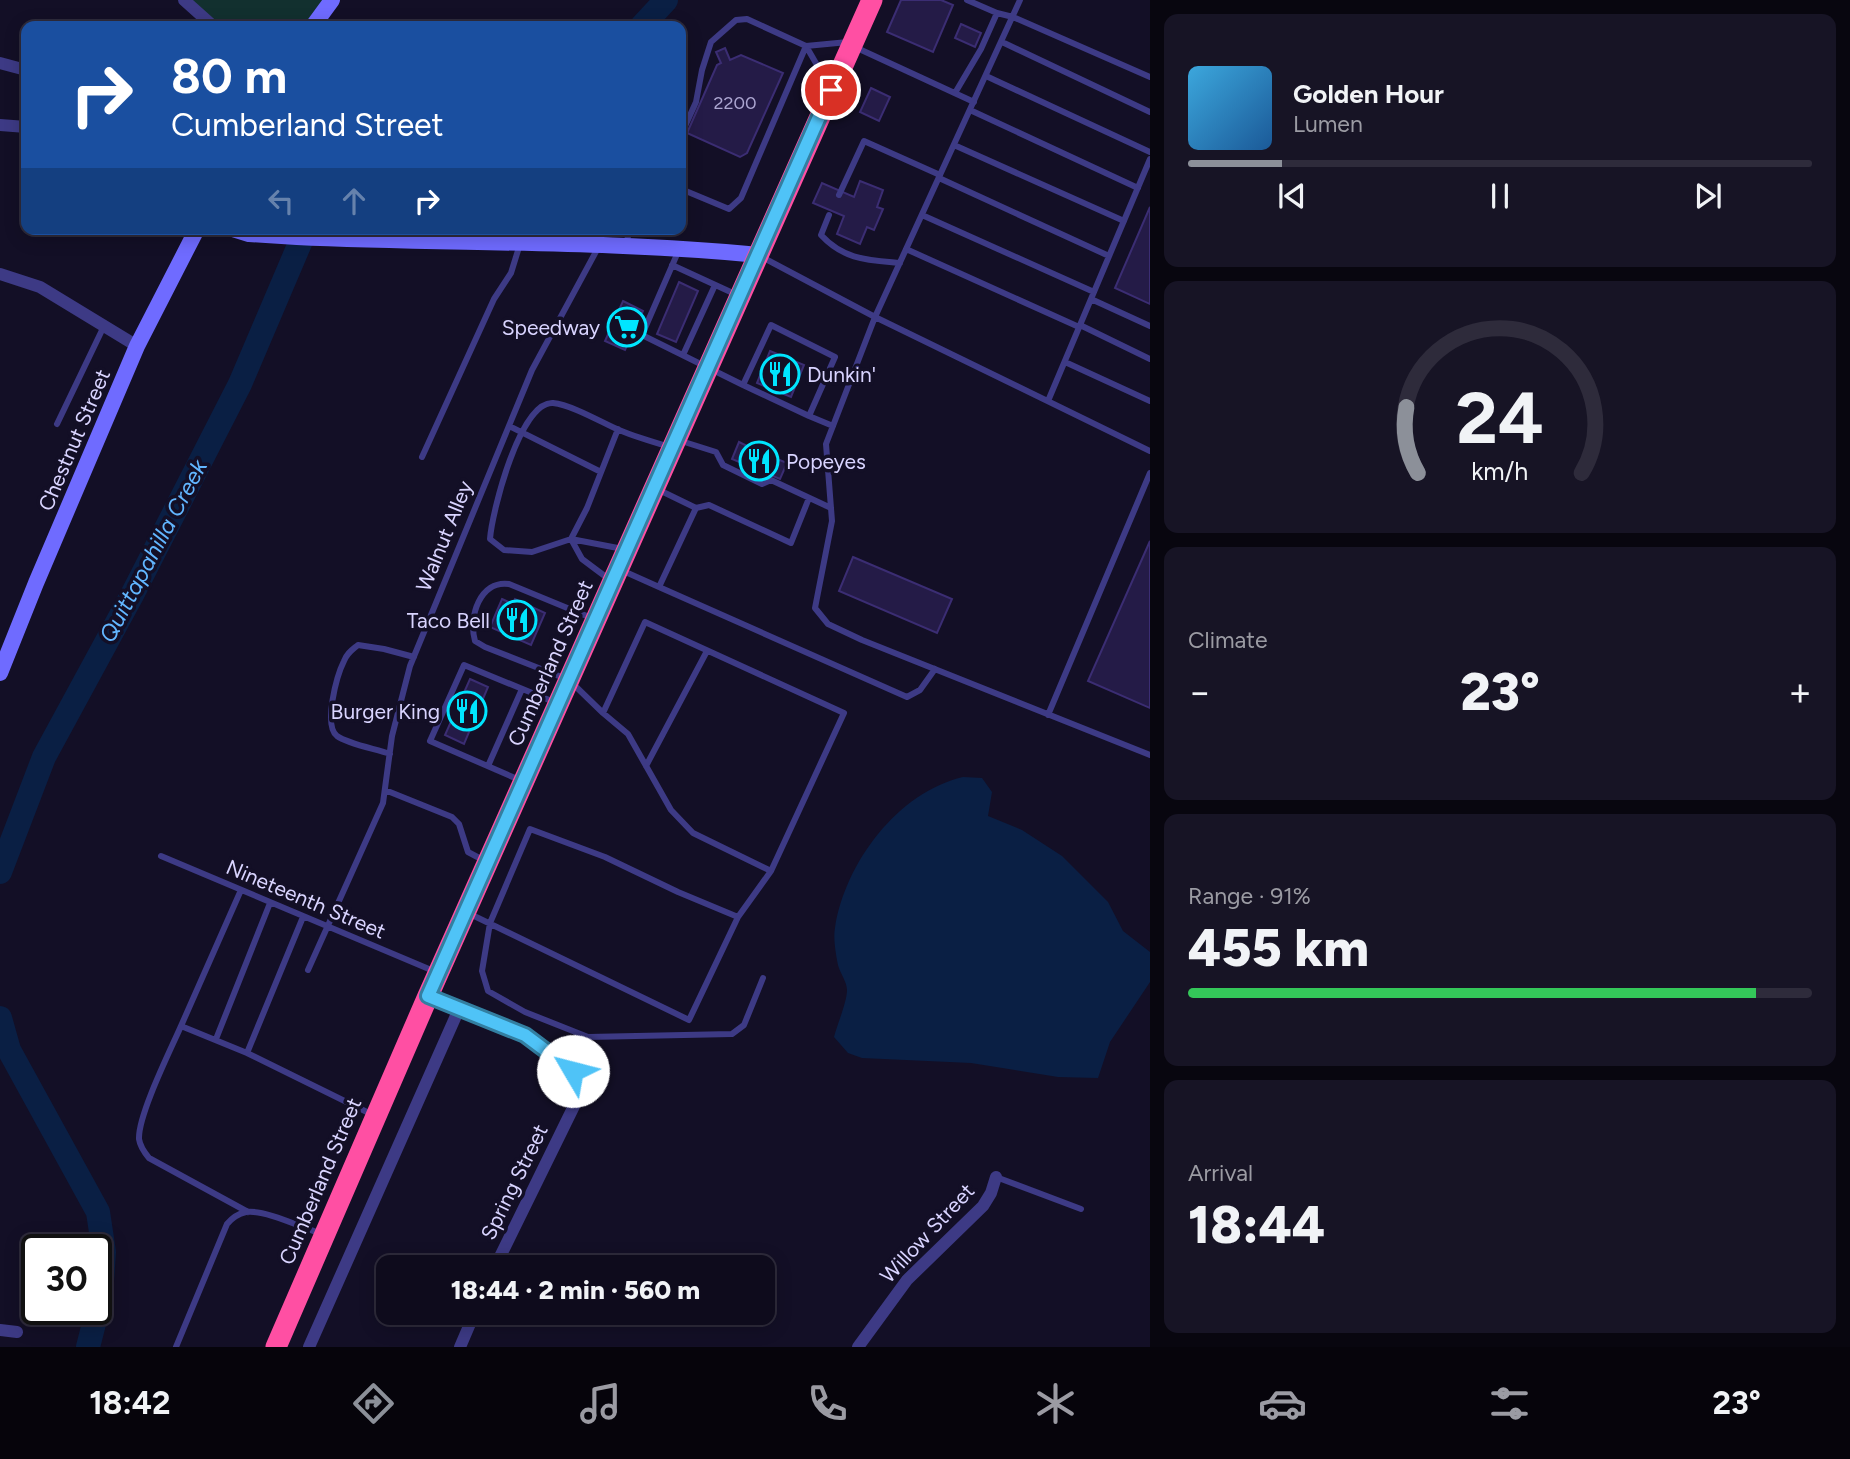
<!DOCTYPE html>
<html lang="en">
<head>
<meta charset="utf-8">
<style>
	:root { --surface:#0e0b1c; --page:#171425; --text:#f1f3f6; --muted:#9b9ba3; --line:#2e2b3b; --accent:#8c9099 }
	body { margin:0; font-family:Figtree,sans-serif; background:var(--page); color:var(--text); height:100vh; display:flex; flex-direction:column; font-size:26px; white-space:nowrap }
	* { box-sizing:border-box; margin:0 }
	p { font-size:23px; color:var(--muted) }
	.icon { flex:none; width:38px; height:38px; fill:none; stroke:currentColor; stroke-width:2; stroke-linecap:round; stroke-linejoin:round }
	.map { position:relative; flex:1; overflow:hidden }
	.side { display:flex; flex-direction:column; gap:14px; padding:14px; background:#08060f; width:700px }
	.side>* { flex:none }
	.banner { position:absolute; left:21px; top:21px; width:665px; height:214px; border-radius:14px; box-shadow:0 4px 18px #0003,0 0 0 2px var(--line); background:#1a4fa0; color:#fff; overflow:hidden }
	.speed { position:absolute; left:21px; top:1234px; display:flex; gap:14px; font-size:35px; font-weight:700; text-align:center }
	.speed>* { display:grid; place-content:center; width:91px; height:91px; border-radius:50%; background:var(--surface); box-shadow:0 4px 18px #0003,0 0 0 2px var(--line); line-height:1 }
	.speed .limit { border:4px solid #111; border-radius:10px; background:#fff; color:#111 }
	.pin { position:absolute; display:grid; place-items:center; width:60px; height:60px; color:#fff; margin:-30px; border:4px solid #fff; border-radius:50%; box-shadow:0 2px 7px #0007 }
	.me { position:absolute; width:77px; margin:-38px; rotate:307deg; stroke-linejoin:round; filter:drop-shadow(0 0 5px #0008) }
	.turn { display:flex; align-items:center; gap:24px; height:147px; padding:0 35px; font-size:32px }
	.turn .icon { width:91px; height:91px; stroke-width:2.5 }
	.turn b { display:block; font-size:49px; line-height:60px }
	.lanes { display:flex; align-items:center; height:66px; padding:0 35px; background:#0003; justify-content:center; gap:35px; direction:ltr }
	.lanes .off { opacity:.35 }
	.big { font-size:52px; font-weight:800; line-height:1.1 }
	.side .tile { flex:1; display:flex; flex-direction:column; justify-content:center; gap:10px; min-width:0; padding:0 24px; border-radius:14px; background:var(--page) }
	.side .dial { align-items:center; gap:0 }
	.dial svg { height:182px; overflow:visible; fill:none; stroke:var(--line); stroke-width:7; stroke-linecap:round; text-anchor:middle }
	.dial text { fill:var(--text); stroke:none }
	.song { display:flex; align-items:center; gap:21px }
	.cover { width:84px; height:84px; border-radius:10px; background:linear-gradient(135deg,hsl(200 70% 55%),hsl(210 70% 35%)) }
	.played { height:7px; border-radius:4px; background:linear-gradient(90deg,var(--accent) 15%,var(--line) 15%) }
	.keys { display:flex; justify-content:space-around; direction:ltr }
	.heat { display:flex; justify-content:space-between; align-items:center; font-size:38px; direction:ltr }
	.charge { height:10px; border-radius:5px; background:linear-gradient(90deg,#34c759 91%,var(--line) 0) }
	.trip { position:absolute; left:376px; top:1255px; width:399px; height:70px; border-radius:14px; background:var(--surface); box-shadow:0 4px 18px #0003,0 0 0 2px var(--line); font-weight:800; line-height:70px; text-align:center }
	.menu { display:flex; height:112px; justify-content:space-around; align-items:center; background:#06040b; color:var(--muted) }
	.menu .icon { width:49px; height:49px }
	.menu .selected { color:var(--accent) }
	.menu b { font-size:32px; color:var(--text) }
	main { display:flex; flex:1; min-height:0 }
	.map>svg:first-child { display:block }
	.green { fill:#12302f }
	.water { fill:#0a1f44 }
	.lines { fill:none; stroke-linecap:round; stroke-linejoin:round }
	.river { stroke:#0a1f44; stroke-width:24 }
	.building { fill:#241b47; stroke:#3b2d73; stroke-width:2 }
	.lane { stroke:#3d3a85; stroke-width:6 }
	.street { stroke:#3d3a85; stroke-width:12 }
	.secondary { stroke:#6f6bff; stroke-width:16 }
	.highway { stroke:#ff4fa3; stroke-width:21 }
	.route-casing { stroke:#337fa1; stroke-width:18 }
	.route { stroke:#4fc3f7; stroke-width:12 }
	.labels { text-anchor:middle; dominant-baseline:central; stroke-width:7; stroke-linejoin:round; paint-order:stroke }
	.number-label { font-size:18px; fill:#aca6d1 }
	.poi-label { font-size:21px; fill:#d9d4ff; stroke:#130f26; text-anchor:end }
	.street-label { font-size:21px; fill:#d9d4ff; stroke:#130f26 }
	.water-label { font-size:23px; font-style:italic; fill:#62b6ff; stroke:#130f26 }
</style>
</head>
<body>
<main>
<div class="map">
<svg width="1150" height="1347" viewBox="0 0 1150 1347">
	<rect width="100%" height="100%" fill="#130f26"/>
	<path class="green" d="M180,0H329L311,26H211Z"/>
	<path class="water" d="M963,777L982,778L992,792L988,816L1022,830L1062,856L1108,902L1123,931L1150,952V982L1110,1042L1098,1078L1058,1077L971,1063L862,1058L848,1053L834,1037C837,1025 847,1002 847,990C847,982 840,973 838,965C836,955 833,938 835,928C845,863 898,792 963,777Z"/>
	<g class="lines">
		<path class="river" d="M642,26L666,0
			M0,872L44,757L132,595L240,384L306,229
			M0,1018L9,1050L98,1212L104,1252L101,1296L88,1347"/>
	</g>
	<path class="building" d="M901,0H941L953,5L933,52L887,32Z
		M961,24L981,33L975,47L955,38Z
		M725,48L730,60L741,55L783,73L747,153L740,157L687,133L717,65L721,63L716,52Z
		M871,88L890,97L879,121L860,112Z
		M860,181L883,190L877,207L883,209L874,230L867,227L860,244L837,234L844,216L813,203L822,183L854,197Z
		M1150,207V304L1115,288Z
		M679,282L698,291L676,342L657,334Z
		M623,301L643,311L625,350L605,341Z
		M770,351L804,365L791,397L757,383Z
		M739,442L749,447L751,444L767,451L765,454L787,463L780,479L732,459Z
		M1150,541V708L1088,681Z
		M853,557L952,599L937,633L839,591Z
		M502,599L513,604L515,599L545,613L531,645L490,627Z
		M470,679L488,687L464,744L445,735Z"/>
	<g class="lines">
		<path class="lane" d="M967,0L997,13L1013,17L1150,77
			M1020,0L875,317L826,444L832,521L815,608L828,624L862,640L1150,755
			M1002,42L1150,112
			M857,48L974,102
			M986,76L1150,152
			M828,84L806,46L848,42
			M955,93L981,49L997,13
			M970,110L1138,188
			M681,135L696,102L702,70L711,42L736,20L747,19L806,46L741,198L729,209L681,189
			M954,145L1124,221
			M939,178L1109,256
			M839,195L864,141L940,175
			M829,215L821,235C844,260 868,260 900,263
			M922,215L1094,292
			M626,244L630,229
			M906,249L1079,327
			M678,252L642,335L743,385L771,325L835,357L809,416L833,426
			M760,256L875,317L1150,451
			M672,265L735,294
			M1091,299L1150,326
			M1080,325L1150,359
			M683,355L715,285
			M1065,362L1150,401
			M743,385L809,416
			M1048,401L1150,159
			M57,424L104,326
			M509,426L601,472
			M678,440L716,452L723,465L762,484L771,480L831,508
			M422,457L494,299L511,273L520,244
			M696,508L709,505L791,543L809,498
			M571,539L587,508L618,429
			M571,539L582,559L610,580
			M623,549L571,539L532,552L504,550L490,539C492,512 520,401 553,403C572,405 601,422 619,430C636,437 653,442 670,447
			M621,570L659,587L696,508L659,490
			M659,587L907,697L920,690L935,669
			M603,713L628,734L671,810L693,833L771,871
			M1048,715L1150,473
			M390,754C376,749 348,744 337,736C323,725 337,675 344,661C347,653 352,650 358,645L384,649L414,657
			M488,766L522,689
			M646,766L707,651
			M522,781L430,741L464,665L554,702
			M385,790L452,817L459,824L468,852L483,860
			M161,856L436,972
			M241,890L181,1026L247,1053L373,1115
			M470,914L689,1020L738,917L771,871L844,713L645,622L603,713L569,680L485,647L475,641C468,617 480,580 509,584L594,619
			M738,917L678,892L605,857L530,829L490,923L482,971L488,991L525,1012L588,1037L732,1034L744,1025L763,978
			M308,970L383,803L392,736L410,666L532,370L599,246
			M181,1026C171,1049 138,1115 139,1139C140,1146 144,1152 149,1158L248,1212
			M216,1039L270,903
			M247,1053L303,917
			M996,1177L1081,1209
			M176,1347L227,1224C232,1218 237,1214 246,1212C264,1209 303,1228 322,1234"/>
		<path class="street" d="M184,0L213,26
			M0,63L26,70
			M0,125L26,127
			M0,274L40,287L137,346
			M428,996L525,1035L573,1071L575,1104L495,1267
			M0,1330L17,1332
			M309,1347L459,1009
			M460,1347L475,1312
			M858,1347L907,1280L983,1206L991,1193L996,1177"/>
		<path class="secondary" d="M313,26L332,0
			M233,229L249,234L297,237C451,244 605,240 759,255
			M0,673L36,583L137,346L197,229"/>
		<path class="highway" d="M276,1347L428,996L872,0"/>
	</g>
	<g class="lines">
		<defs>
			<path id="route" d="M573,1071L525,1035L428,996L831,90"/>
		</defs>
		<use href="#route" class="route-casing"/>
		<use href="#route" class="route"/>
	</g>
	<defs>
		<symbol id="supermarket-ring" viewBox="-11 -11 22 22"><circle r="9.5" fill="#130f26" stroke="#00e5ff" stroke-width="1.5"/><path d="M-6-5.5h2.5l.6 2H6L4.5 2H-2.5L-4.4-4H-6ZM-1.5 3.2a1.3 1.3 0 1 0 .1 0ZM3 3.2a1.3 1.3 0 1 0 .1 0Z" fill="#00e5ff"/></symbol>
		<symbol id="restaurant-ring" viewBox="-11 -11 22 22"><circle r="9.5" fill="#130f26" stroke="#00e5ff" stroke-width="1.5"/><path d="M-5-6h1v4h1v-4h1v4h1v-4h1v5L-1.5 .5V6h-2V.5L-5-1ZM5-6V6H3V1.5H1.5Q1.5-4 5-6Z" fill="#00e5ff"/></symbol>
	</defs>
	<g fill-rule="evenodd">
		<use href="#supermarket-ring" x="605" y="305" width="44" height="44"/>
		<use href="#restaurant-ring" x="758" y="352" width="44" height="44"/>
		<use href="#restaurant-ring" x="737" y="439" width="44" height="44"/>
		<use href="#restaurant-ring" x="495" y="598" width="44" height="44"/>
		<use href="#restaurant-ring" x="445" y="689" width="44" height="44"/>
	</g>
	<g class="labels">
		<g class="number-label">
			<text x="735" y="103">2200</text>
		</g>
		<g class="poi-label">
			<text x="600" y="327">Speedway</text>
			<text x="807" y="374" text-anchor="start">Dunkin'</text>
			<text x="786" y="461" text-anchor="start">Popeyes</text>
			<text x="490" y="620">Taco Bell</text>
			<text x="440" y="711">Burger King</text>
		</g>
		<g class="street-label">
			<text transform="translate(74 440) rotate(-67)">Chestnut Street</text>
			<text transform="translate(444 536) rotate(-68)">Walnut Alley</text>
			<text transform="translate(550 663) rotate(-66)">Cumberland Street</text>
			<text transform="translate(306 899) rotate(23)">Nineteenth Street</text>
			<text transform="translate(320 1181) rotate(-67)">Cumberland Street</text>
			<text transform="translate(514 1182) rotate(-64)">Spring Street</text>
			<text transform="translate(927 1233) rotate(-47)">Willow Street</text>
		</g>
		<g class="water-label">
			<text transform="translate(153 551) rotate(-62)">Quittapahilla Creek</text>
		</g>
	</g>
</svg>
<div class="speed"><div class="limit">30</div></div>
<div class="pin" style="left:831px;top:90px;background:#d93025"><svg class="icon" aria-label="arrive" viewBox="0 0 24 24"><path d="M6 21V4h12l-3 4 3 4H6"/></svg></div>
<svg class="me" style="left:573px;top:1071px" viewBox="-20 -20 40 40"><circle r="19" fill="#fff"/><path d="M0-13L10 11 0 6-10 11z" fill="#4fc3f7"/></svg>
<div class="trip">18:44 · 2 min · 560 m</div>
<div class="banner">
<div class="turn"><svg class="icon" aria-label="right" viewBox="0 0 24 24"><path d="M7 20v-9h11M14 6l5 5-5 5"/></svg><div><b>80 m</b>Cumberland Street</div></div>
<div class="lanes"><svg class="icon off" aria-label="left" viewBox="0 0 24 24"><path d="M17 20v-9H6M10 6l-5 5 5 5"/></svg><svg class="icon off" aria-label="ahead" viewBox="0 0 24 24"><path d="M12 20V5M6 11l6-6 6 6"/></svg><svg class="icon" aria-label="right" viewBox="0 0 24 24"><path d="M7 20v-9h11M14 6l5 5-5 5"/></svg></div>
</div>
</div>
<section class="side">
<div class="tile">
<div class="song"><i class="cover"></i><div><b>Golden Hour</b><p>Lumen</p></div></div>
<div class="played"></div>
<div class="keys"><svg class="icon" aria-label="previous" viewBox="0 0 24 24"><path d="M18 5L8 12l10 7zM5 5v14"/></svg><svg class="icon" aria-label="pause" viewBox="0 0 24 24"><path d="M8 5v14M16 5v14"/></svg><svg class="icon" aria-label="next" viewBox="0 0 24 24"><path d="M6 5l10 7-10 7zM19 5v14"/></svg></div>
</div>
<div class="tile dial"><svg viewBox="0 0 100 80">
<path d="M14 69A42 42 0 1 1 86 69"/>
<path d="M14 69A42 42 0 0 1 9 40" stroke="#8c9099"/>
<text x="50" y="56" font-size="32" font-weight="700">24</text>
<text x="50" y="72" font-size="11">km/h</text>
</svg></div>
<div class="tile"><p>Climate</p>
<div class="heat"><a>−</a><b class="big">23°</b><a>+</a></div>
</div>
<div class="tile"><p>Range · 91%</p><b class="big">455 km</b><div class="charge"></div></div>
<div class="tile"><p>Arrival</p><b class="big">18:44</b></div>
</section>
</main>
<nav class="menu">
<b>18:42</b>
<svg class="icon selected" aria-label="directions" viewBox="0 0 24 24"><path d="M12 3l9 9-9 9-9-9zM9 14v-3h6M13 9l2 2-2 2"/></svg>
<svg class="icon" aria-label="music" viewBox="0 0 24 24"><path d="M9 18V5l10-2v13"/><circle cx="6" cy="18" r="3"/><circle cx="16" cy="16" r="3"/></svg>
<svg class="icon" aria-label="phone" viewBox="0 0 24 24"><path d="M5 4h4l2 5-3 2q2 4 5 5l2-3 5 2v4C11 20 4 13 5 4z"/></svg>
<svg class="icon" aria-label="climate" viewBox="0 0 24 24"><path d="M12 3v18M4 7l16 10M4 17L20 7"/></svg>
<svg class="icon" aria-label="car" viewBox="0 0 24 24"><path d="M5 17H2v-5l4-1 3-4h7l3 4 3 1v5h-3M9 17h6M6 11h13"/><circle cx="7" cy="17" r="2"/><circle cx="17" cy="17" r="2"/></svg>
<svg class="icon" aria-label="filters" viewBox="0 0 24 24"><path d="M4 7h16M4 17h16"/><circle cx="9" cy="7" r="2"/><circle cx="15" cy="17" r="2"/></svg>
<b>23°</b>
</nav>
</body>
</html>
